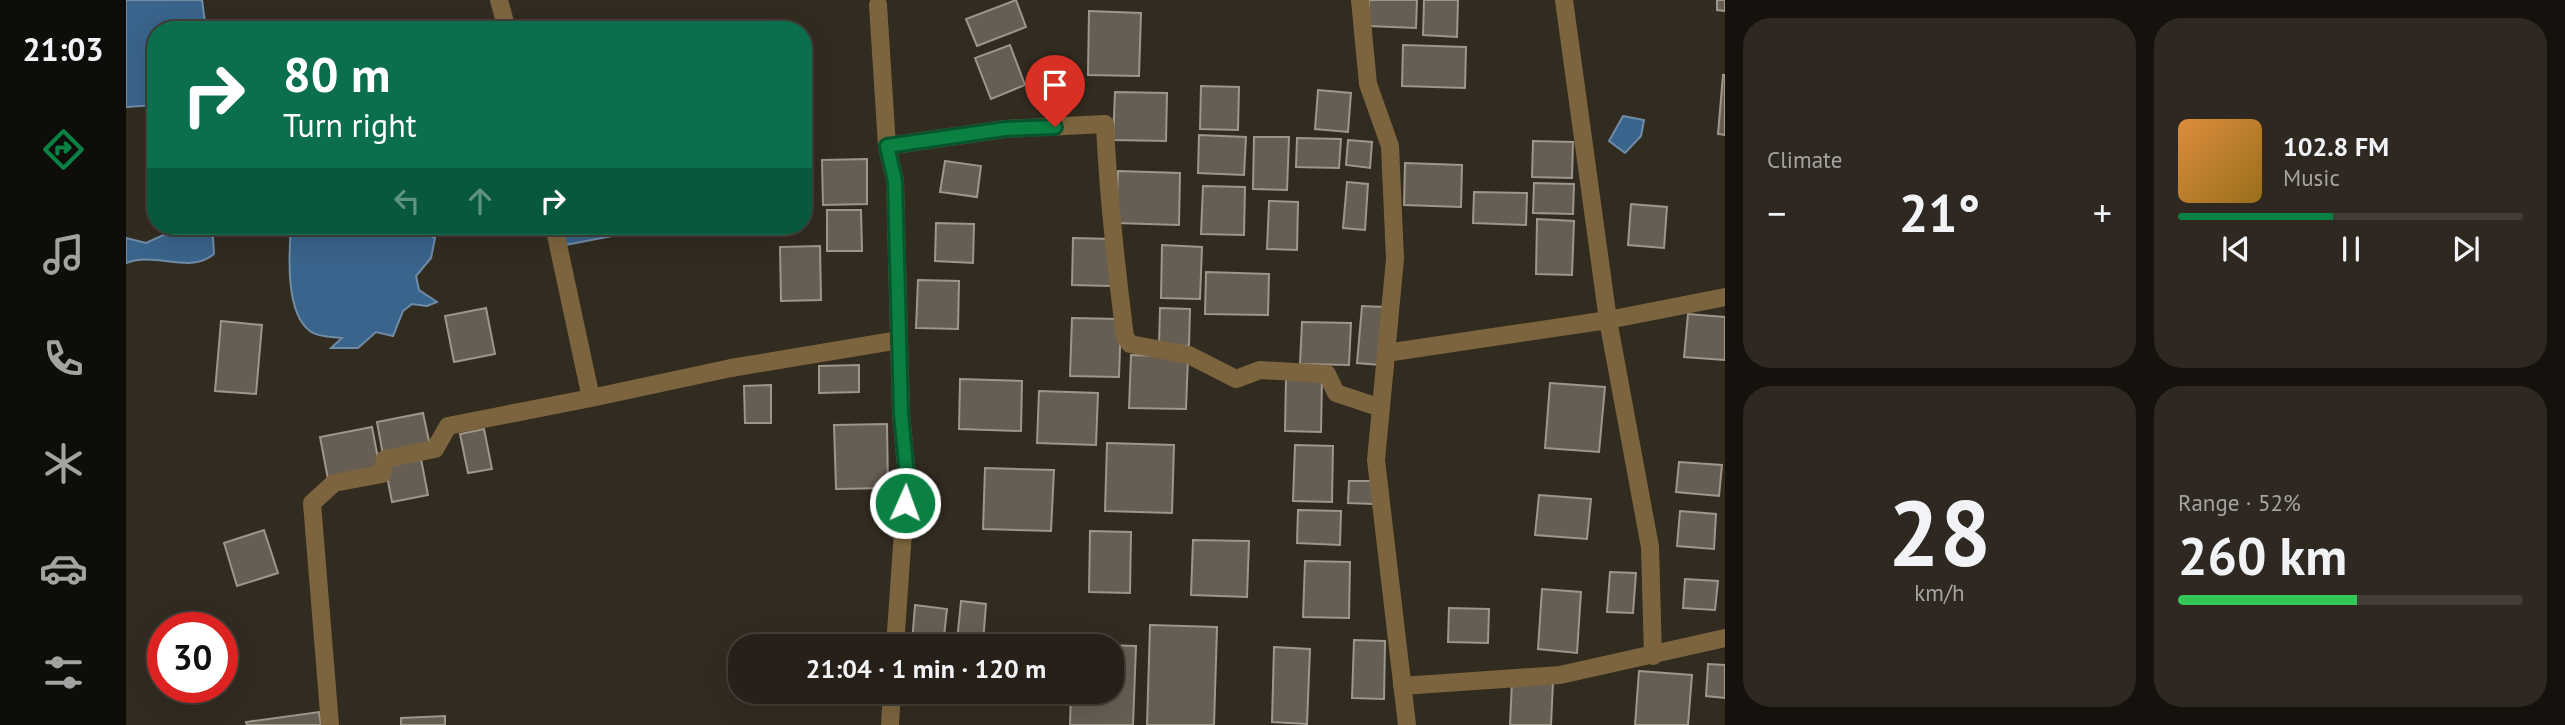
<!DOCTYPE html>
<html lang="en">
<head>
<meta charset="utf-8">
<style>
	:root { --surface:#262018; --page:#2e2821; --text:#f1f3f6; --muted:#a4a3a2; --line:#423e37; --accent:#0b8043 }
	body { margin:0; font-family:"PT Sans",sans-serif; background:var(--page); color:var(--text); height:100vh; display:flex; flex-direction:column; font-size:26px; white-space:nowrap }
	* { box-sizing:border-box; margin:0 }
	p { font-size:23px; color:var(--muted) }
	.icon { flex:none; width:38px; height:38px; fill:none; stroke:currentColor; stroke-width:2; stroke-linecap:round; stroke-linejoin:round }
	.map { position:relative; flex:1; overflow:hidden }
	.drawer { display:flex; flex-direction:column; gap:18px; padding:18px; background:#15120d; width:840px }
	.drawer>* { flex:none }
	.guide { position:absolute; left:21px; top:21px; width:665px; height:214px; border-radius:28px; box-shadow:0 7px 28px #0002,0 0 0 2px var(--line); background:#0b6e4f; color:#fff; overflow:hidden }
	.speed { position:absolute; left:21px; top:612px; display:flex; gap:14px; font-size:35px; font-weight:700; text-align:center }
	.speed>* { display:grid; place-content:center; width:91px; height:91px; border-radius:50%; background:var(--surface); box-shadow:0 7px 28px #0002,0 0 0 2px var(--line); line-height:1 }
	.speed .limit { border:10px solid #d22; background:#fff; color:#111 }
	.pin { position:absolute; display:grid; place-items:center; width:60px; height:60px; color:#fff; margin:-72px -30px; border-radius:50% 50% 50% 0; rotate:-45deg; box-shadow:0 0 7px #0007 }
	.pin .icon { rotate:45deg }
	.me { position:absolute; width:77px; margin:-38px; rotate:2deg; stroke-linejoin:round; filter:drop-shadow(0 0 5px #0008) }
	.turn { display:flex; align-items:center; gap:24px; height:147px; padding:0 21px; font-size:32px }
	.turn .icon { width:91px; height:91px; stroke-width:2.5 }
	.turn b { display:block; font-size:49px; line-height:60px }
	.lanes { display:flex; align-items:center; height:66px; padding:0 21px; background:#0003; justify-content:center; gap:35px; direction:ltr }
	.lanes .off { opacity:.35 }
	.big { font-size:52px; font-weight:700; line-height:1.1 }
	.drawer .widget { flex:1; display:flex; flex-direction:column; justify-content:center; gap:10px; min-width:0; padding:0 24px; border-radius:28px; background:var(--page) }
	.drawer .dial { align-items:center; gap:0 }
	.dial b { font-size:91px; line-height:1 }
	.song { display:flex; align-items:center; gap:21px }
	.cover { width:84px; height:84px; border-radius:10px; background:linear-gradient(135deg,hsl(30 70% 55%),hsl(40 70% 35%)) }
	.played { height:7px; border-radius:4px; background:linear-gradient(90deg,var(--accent) 45%,var(--line) 45%) }
	.keys { display:flex; justify-content:space-around; direction:ltr }
	.heat { display:flex; justify-content:space-between; align-items:center; font-size:38px; direction:ltr }
	.charge { height:10px; border-radius:5px; background:linear-gradient(90deg,#34c759 52%,var(--line) 0) }
	.drawer .tiles { flex:1; display:grid; gap:18px; grid-template-columns:repeat(2,1fr) }
	.trip { position:absolute; left:602px; top:634px; width:396px; height:70px; border-radius:28px; background:var(--surface); box-shadow:0 7px 28px #0002,0 0 0 2px var(--line); font-weight:700; line-height:70px; text-align:center }
	main { display:flex; flex:1; min-height:0 }
	.tab-bar { display:flex; flex-direction:column; width:126px; justify-content:space-around; align-items:center; background:#0f0d0a; color:var(--muted) }
	.tab-bar .icon { width:49px; height:49px }
	.tab-bar .active { color:var(--accent) }
	.tab-bar b { font-size:32px; color:var(--text) }
	.map>svg:first-child { display:block }
	.water { fill:#39648b; stroke:#708ca6; stroke-width:2 }
	.building { fill:#675e53; stroke:#9f968a; stroke-width:2 }
	.lines { fill:none; stroke-linecap:round; stroke-linejoin:round }
	.street { stroke:#7c653e; stroke-width:18 }
	.route-casing { stroke:#07532c; stroke-width:18 }
	.route { stroke:#0b8043; stroke-width:12 }
</style>
</head>
<body>
<main>
<nav class="tab-bar">
<b>21:03</b>
<svg class="icon active" aria-label="directions" viewBox="0 0 24 24"><path d="M12 3l9 9-9 9-9-9zM9 14v-3h6M13 9l2 2-2 2"/></svg>
<svg class="icon" aria-label="music" viewBox="0 0 24 24"><path d="M9 18V5l10-2v13"/><circle cx="6" cy="18" r="3"/><circle cx="16" cy="16" r="3"/></svg>
<svg class="icon" aria-label="phone" viewBox="0 0 24 24"><path d="M5 4h4l2 5-3 2q2 4 5 5l2-3 5 2v4C11 20 4 13 5 4z"/></svg>
<svg class="icon" aria-label="climate" viewBox="0 0 24 24"><path d="M12 3v18M4 7l16 10M4 17L20 7"/></svg>
<svg class="icon" aria-label="car" viewBox="0 0 24 24"><path d="M5 17H2v-5l4-1 3-4h7l3 4 3 1v5h-3M9 17h6M6 11h13"/><circle cx="7" cy="17" r="2"/><circle cx="17" cy="17" r="2"/></svg>
<svg class="icon" aria-label="filters" viewBox="0 0 24 24"><path d="M4 7h16M4 17h16"/><circle cx="9" cy="7" r="2"/><circle cx="15" cy="17" r="2"/></svg>
</nav>
<div class="map">
<svg width="1599" height="725" viewBox="0 0 1599 725">
	<rect width="100%" height="100%" fill="#322b20"/>
	<path class="water" d="M0,0H76L80,30H30V105L0,107Z
		M1497,116L1518,120L1515,136L1499,153L1483,141Z
		M57,226L87,237L88,254C63,275 31,251 0,263V238L20,243Z
		M165,226H297L298,232L309,238L305,258L290,276L293,290L311,302L301,306L286,304L277,311L267,336L250,332L232,348H205L216,338C207,337 191,337 184,331C159,313 163,253 165,226Z
		M431,226H538L434,246Z"/>
	<path class="building" d="M890,0L900,27L851,46L840,19Z
		M1243,0H1291L1290,28L1242,26Z
		M1298,0H1332L1331,37L1297,35Z
		M1591,0H1599V11L1591,10Z
		M963,11L1015,13L1013,76L962,75Z
		M884,45L899,85L865,99L849,58Z
		M1277,45L1340,47L1339,88L1276,86Z
		M1597,75H1599V135L1592,134Z
		M1075,86L1113,87L1112,130L1074,129Z
		M1192,90L1225,93L1222,132L1189,129Z
		M989,92L1041,93L1040,141L987,140Z
		M1073,135L1120,137L1118,175L1072,173Z
		M1128,137H1163L1161,190L1127,189Z
		M1171,138L1215,139L1213,168L1170,167Z
		M1222,140L1246,142L1244,168L1220,165Z
		M1407,141L1447,142L1446,178L1406,177Z
		M741,159V204L697,205L696,160Z
		M819,161L855,166L851,197L814,192Z
		M1279,163L1336,165L1335,207L1278,205Z
		M992,171L1054,173L1053,225L990,223Z
		M1221,182L1242,184L1239,230L1217,228Z
		M1408,183L1448,184L1447,214L1407,213Z
		M1077,186L1119,187L1118,235L1075,234Z
		M1348,192L1401,193L1400,225L1347,223Z
		M1143,201L1172,202L1171,250L1141,249Z
		M1505,204L1541,207L1538,248L1502,245Z
		M701,210H735L736,251H701Z
		M1411,219L1448,221L1446,275L1410,274Z
		M810,223L848,224L847,263L809,261Z
		M947,238L987,239L985,286L946,285Z
		M1036,245L1076,247L1074,299L1035,298Z
		M694,246L695,300L655,301L654,247Z
		M1080,272L1143,274L1142,315L1079,314Z
		M792,280L833,281L832,329L790,328Z
		M1236,306L1259,307L1254,365L1231,363Z
		M360,308L369,354L328,362L319,316Z
		M1034,308L1064,309L1063,346L1033,345Z
		M1562,314L1599,317V360L1558,357Z
		M946,318L995,319L993,377L944,376Z
		M95,321L136,325L130,394L89,391Z
		M1176,322L1225,323L1223,365L1174,364Z
		M1005,355L1062,357L1060,409L1003,408Z
		M733,365V392L693,393V366Z
		M1160,378L1196,379L1195,432L1159,431Z
		M834,379L896,381L895,431L833,429Z
		M1424,383L1479,387L1473,452L1419,448Z
		M645,385V423H619L618,386Z
		M913,391L972,393L970,445L911,443Z
		M297,413L304,446L257,455L251,422Z
		M761,424L762,488L710,489L708,425Z
		M246,427L254,469L202,479L194,437Z
		M358,429L366,469L342,473L334,434Z
		M981,443L1048,445L1046,513L979,511Z
		M1169,445L1207,446L1206,502L1167,501Z
		M295,459L302,495L266,502L259,466Z
		M1553,462L1596,465L1593,496L1550,492Z
		M859,468L928,470L925,531L857,529Z
		M1223,481H1248V504L1222,503Z
		M1413,495L1465,499L1461,539L1409,535Z
		M1172,510L1215,511L1214,545L1171,543Z
		M1554,511L1590,514L1588,549L1551,546Z
		M138,530L152,573L111,586L98,543Z
		M964,531L1005,532L1004,593L963,592Z
		M1067,540L1123,541L1121,597L1065,595Z
		M1179,561L1224,562L1223,618L1177,617Z
		M1484,572L1510,573L1507,613L1481,612Z
		M1559,579L1592,581L1589,610L1557,608Z
		M1416,589L1455,592L1451,653L1412,649Z
		M835,601L860,604L857,643L831,641Z
		M789,605L821,609L817,645L786,643Z
		M1323,608L1363,609L1362,643L1322,642Z
		M1024,625L1091,627L1088,725H1021Z
		M1228,640L1259,641L1258,699L1226,698Z
		M946,644L1010,646L1007,725H944L945,691H985V646Z
		M1148,647L1184,649L1181,724L1146,722Z
		M1582,664L1599,665V698L1580,696Z
		M1513,671L1566,675L1562,725H1509Z
		M1386,681L1427,682L1425,725H1384Z
		M193,712L195,725H121L120,722Z
		M319,716V725H275V718Z"/>
	<g class="lines">
		<path class="street" d="M373,0L381,30
			M1234,0L1242,84L1264,146L1269,259L1250,460L1281,725
			M1438,0L1482,320L1524,547L1527,656
			M752,5L761,146L769,181L775,414L781,475L769,646
			M761,146L879,129L979,124C982,196 990,266 999,337L1004,344L1063,355L1110,379L1134,370L1201,374L1210,393L1255,408
			M428,226L465,398L605,368L773,340
			M1260,353L1482,320L1599,297
			M1276,686L1434,675L1599,638
			M204,725L186,503L208,483L256,474L259,459L309,449L322,426L465,398
			M764,725L766,691"/>
	</g>
	<g class="lines">
		<defs>
			<path id="route" d="M779,503L781,475L775,414L769,181L761,146L879,129L929,127"/>
		</defs>
		<use href="#route" class="route-casing"/>
		<use href="#route" class="route"/>
	</g>
</svg>
<div class="speed"><div class="limit">30</div></div>
<div class="pin" style="left:929px;top:127px;background:#d93025"><svg class="icon" aria-label="arrive" viewBox="0 0 24 24"><path d="M6 21V4h12l-3 4 3 4H6"/></svg></div>
<svg class="me" style="left:779px;top:503px" viewBox="-20 -20 40 40"><circle r="17" fill="#0b8043" stroke="#fff" stroke-width="3"/><path d="M0-11L8 9 0 5-8 9z" fill="#fff"/></svg>
<div class="trip">21:04 · 1 min · 120 m</div>
<div class="guide">
<div class="turn"><svg class="icon" aria-label="right" viewBox="0 0 24 24"><path d="M7 20v-9h11M14 6l5 5-5 5"/></svg><div><b>80 m</b>Turn right</div></div>
<div class="lanes"><svg class="icon off" aria-label="left" viewBox="0 0 24 24"><path d="M17 20v-9H6M10 6l-5 5 5 5"/></svg><svg class="icon off" aria-label="ahead" viewBox="0 0 24 24"><path d="M12 20V5M6 11l6-6 6 6"/></svg><svg class="icon" aria-label="right" viewBox="0 0 24 24"><path d="M7 20v-9h11M14 6l5 5-5 5"/></svg></div>
</div>
</div>
<section class="drawer">
<div class="tiles">
<div class="widget"><p>Climate</p>
<div class="heat"><a>−</a><b class="big">21°</b><a>+</a></div>
</div>
<div class="widget">
<div class="song"><i class="cover"></i><div><b>102.8 FM</b><p>Music</p></div></div>
<div class="played"></div>
<div class="keys"><svg class="icon" aria-label="previous" viewBox="0 0 24 24"><path d="M18 5L8 12l10 7zM5 5v14"/></svg><svg class="icon" aria-label="pause" viewBox="0 0 24 24"><path d="M8 5v14M16 5v14"/></svg><svg class="icon" aria-label="next" viewBox="0 0 24 24"><path d="M6 5l10 7-10 7zM19 5v14"/></svg></div>
</div>
<div class="widget dial"><b>28</b><p>km/h</p></div>
<div class="widget"><p>Range · 52%</p><b class="big">260 km</b><div class="charge"></div></div>
</div>
</section>
</main>
</body>
</html>
